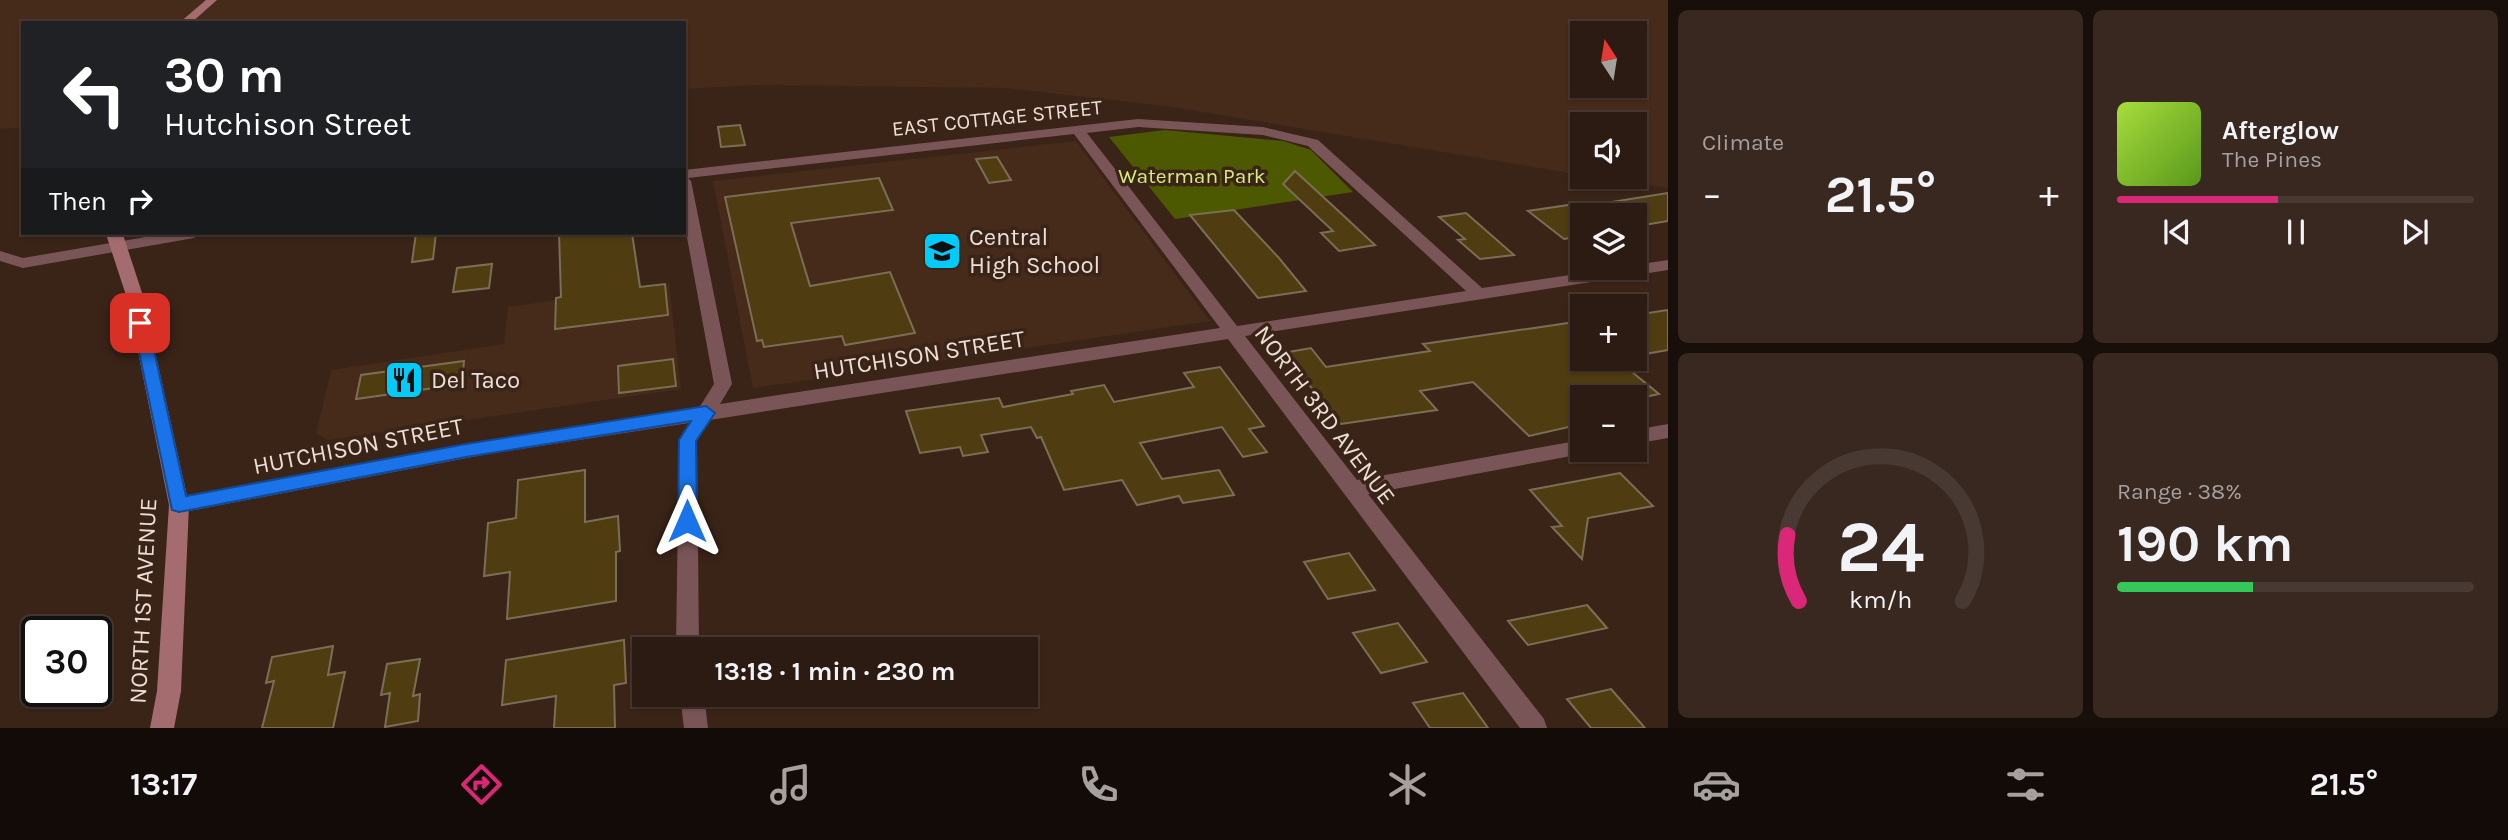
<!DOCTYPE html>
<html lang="en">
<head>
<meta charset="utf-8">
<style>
	:root { --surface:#2c1b12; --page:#382820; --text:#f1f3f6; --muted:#a6a19f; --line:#483932; --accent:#db2777 }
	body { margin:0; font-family:Karla,sans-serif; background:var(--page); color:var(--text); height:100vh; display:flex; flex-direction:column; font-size:26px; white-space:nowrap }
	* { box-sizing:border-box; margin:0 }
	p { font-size:23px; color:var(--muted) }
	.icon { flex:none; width:38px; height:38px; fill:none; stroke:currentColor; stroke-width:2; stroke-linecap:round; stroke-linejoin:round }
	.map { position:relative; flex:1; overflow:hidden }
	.panel { display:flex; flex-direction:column; gap:10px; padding:10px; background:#180f0a; width:840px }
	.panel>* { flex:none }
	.banner { position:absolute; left:21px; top:21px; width:665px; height:214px; border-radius:0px; box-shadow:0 2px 5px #0004,0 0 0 2px var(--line); background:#202124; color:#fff; overflow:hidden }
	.needle { width:46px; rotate:348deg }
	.buttons { position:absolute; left:1570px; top:21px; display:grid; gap:14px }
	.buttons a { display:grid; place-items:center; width:77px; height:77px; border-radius:0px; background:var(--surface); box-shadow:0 2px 5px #0004,0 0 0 2px var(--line); font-size:35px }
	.speed { position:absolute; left:21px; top:616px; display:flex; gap:14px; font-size:35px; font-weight:700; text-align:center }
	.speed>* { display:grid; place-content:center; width:91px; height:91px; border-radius:50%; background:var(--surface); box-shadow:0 2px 5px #0004,0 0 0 2px var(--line); line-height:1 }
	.speed .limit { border:4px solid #111; border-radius:10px; background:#fff; color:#111 }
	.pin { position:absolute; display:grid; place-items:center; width:60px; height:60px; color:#fff; margin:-30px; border-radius:14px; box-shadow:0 4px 10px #0006 }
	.me { position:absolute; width:77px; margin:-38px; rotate:0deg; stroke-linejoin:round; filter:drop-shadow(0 0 5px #0008) }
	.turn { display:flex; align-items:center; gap:24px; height:147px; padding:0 28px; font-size:32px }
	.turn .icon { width:91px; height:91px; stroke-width:2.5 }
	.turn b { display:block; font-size:49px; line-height:60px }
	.then { display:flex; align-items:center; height:66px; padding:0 28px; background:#0003; gap:14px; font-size:26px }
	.big { font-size:52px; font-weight:700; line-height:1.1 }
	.panel .card { flex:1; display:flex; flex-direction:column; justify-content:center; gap:10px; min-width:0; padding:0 24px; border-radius:10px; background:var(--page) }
	.panel .dial { align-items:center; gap:0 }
	.dial svg { height:182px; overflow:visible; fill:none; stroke:var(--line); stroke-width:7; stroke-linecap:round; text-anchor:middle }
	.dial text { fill:var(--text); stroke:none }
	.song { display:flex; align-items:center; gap:21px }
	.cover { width:84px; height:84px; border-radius:10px; background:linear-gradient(135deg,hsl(80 70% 55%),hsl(90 70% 35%)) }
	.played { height:7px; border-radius:4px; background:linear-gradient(90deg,var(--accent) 45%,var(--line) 45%) }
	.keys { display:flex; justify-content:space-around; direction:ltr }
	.heat { display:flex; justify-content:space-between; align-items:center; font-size:38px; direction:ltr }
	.charge { height:10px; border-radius:5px; background:linear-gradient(90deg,#34c759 38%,var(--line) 0) }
	.panel .tiles { flex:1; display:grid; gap:10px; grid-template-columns:repeat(2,1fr) }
	.trip { position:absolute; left:632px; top:637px; width:406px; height:70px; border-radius:0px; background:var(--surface); box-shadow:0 2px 5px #0004,0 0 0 2px var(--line); font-weight:700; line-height:70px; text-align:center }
	.menu { display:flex; height:112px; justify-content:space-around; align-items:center; background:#120b07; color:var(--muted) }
	.menu .icon { width:49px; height:49px }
	.menu .active { color:var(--accent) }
	.menu b { font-size:32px; color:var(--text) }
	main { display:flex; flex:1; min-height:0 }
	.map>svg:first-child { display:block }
	.built { fill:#462a1a; fill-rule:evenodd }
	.green { fill:#4d5900 }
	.building { fill:#4f3c10; stroke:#7a6e55; stroke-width:2 }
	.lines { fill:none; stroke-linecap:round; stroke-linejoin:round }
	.street { fill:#795557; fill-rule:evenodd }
	.secondary { fill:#a56c70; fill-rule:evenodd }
	.secondary-bridge { stroke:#a56c70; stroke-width:16 }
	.route { fill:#1a73e8; stroke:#114b97; stroke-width:2 }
	.labels { text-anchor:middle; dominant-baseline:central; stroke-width:7; stroke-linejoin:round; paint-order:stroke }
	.far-street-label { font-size:21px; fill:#edded6; stroke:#3a2418 }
	.far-park-label { font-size:21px; fill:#d6ec7d; stroke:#3a2418 }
	.poi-label { font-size:24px; fill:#edded6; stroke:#3a2418; text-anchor:start }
	.street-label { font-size:24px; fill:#edded6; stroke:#3a2418 }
</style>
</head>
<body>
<main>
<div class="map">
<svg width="1668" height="728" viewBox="0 0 1668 728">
	<rect width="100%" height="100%" fill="#3a2418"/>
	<path class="built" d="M0,0H1668V188L1596,177H1634V124H1582V175L1166,106L1005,88L758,85L684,89V23H23V127L0,129ZM1582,33H1634V86H1582Z
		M1076,141L1210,321L753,388L713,181Z
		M669,284L681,389L329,440L316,434L331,370L504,344L508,307Z"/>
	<path class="green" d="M1165,130L1283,141L1311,150L1353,192L1175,219L1109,137Z"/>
	<path class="building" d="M740,125L745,145L721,147L718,127Z
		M997,157L1011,180L989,183L976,159Z
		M1295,171L1345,217L1375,245L1339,251L1321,233L1333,231L1283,184Z
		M879,178L893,210L791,223L810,286L890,272L915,333L845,345L842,336L764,347L762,340L757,341L725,197Z
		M1668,193V221L1638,226L1634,224V215H1622L1605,203Z
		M1582,203V236L1564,239L1528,211Z
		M1234,210L1279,258L1306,291L1258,298L1190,215Z
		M1466,213L1514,255L1480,259L1458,240L1465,239L1439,217Z
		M416,233H436L433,259L412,262Z
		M559,233H632L640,287L665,284L668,315L555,329L556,298L561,297Z
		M492,264L489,288L453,292L457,268Z
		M1668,310V350L1634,356V315Z
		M1582,321V359H1616L1659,394L1635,399L1634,397H1582V424L1529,436L1473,382L1420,391L1437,410L1341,424L1283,353L1311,348L1326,367L1430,351L1423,344Z
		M673,359L676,386L619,393L618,366Z
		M464,361L462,384L356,399L361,375Z
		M1220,367L1264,426L1249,429L1267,452L1243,457L1222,427L1140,443L1162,479L1219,470L1234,495L1183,503L1179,496L1137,505L1122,480L1064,490L1041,437L1037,438L1031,427L981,435L988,452L963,456L960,447L920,453L906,411L999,398L1003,407L1073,394L1071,391L1104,385L1114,402L1194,387L1184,373Z
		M585,470V522L618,516L620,551L616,552V601L507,619L510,572L484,576L488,523L516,518L518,480Z
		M1620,473L1653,506L1588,518L1582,559L1552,527L1562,526L1530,490Z
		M1349,553L1375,590L1328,599L1304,562Z
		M1587,605L1607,628L1528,645L1508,621Z
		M1398,623L1427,662L1381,673L1353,633Z
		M624,640L626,683L614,685L615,728H554L556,696L502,705L506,660Z
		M333,646L328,675L345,672L333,728H262L274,681L266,683L272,657Z
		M420,659L413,696L420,694L418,721L385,727L390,693L381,695L387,664Z
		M1611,689L1645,728H1591L1567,699Z
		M1463,693L1488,728H1430L1413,703Z"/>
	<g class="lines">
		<path class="street" d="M1138,119L1263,127L1318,140L1482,288L1618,268H1634V265L1668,260V270L1245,336L1357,480L1582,440V450H1590L1582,454L1368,494L1544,719L1547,728H1520L1228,339L710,420L697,441L699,649H676L679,440L689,423L488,454L179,513L172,511L169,505L172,499L179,497L488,440L699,408L714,384L684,221V170ZM1138,127L1263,135L1308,146L1466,291L1237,326L1087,133ZM1074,134L1220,328L720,404L732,384L691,181L688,178Z
			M169,233H201L194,238L23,268L0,261V251L23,258Z
			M1668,424V438L1634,444V430Z
			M680,695H704L708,728H684Z"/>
		<path class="secondary" d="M206,0H217L191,23H179Z
			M135,292L143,297L189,505L181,691L174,728H150L157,691L169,505L127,297Z"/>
		<path class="secondary-bridge" d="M114,233L135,297"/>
	</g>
	<path class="route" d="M140,318L148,323L186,496L466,444L706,406L715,413L696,441L697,521L694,527L687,529L681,527L678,521L679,440L691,421L466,457L179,512L172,510L133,323Z"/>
	<defs>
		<symbol id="school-square" viewBox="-11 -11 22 22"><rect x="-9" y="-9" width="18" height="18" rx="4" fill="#01cbf9" stroke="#3a2418"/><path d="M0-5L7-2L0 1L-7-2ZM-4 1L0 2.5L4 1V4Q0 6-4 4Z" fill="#111"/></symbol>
		<symbol id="restaurant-square" viewBox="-11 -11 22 22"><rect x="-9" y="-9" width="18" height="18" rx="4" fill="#01cbf9" stroke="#3a2418"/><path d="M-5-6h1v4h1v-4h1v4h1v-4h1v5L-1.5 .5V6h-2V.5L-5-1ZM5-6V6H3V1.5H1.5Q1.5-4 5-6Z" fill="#111"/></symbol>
	</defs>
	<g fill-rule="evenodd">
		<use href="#school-square" x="920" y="229" width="44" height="44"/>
		<use href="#restaurant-square" x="382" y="358" width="44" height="44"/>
	</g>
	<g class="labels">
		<g class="far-street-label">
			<text transform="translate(997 118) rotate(-6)">EAST COTTAGE STREET</text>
		</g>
		<g class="far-park-label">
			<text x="1192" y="176">Waterman Park</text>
		</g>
		<g class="poi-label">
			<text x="969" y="237">Central<tspan x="969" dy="28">High School</tspan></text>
			<text x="431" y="380">Del Taco</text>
		</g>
		<g class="street-label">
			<text transform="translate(919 355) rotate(-9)">HUTCHISON STREET</text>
			<text transform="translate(1325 415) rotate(53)">NORTH 3RD AVENUE</text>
			<text transform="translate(358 446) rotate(-11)">HUTCHISON STREET</text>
			<text transform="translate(143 601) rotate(-87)">NORTH 1ST AVENUE</text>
		</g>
	</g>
</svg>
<div class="buttons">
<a><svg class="needle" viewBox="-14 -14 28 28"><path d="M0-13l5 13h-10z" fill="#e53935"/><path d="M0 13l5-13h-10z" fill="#a6a19f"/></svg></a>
<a><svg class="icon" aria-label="sound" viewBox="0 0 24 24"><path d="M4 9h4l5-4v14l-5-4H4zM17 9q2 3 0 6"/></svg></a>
<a><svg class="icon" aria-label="layers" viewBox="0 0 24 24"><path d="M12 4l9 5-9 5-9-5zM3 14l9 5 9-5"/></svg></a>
<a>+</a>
<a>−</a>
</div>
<div class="speed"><div class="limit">30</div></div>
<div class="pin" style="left:140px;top:323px;background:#d93025"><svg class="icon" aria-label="arrive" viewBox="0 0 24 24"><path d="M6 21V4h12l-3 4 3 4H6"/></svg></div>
<svg class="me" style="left:687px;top:521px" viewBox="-20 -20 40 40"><path d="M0-17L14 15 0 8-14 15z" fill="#1a73e8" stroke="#fff" stroke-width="4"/></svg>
<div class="trip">13:18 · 1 min · 230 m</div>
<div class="banner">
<div class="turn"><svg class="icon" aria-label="left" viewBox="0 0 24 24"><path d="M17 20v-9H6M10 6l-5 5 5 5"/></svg><div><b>30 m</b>Hutchison Street</div></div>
<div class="then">Then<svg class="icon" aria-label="right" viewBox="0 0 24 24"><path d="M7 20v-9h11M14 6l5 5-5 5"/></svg></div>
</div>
</div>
<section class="panel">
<div class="tiles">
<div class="card"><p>Climate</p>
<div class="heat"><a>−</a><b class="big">21.5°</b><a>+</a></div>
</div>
<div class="card">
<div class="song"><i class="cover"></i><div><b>Afterglow</b><p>The Pines</p></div></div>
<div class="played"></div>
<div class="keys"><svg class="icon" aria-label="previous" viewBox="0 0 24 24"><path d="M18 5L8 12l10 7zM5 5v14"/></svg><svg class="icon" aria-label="pause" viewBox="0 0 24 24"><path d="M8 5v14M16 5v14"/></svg><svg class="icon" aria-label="next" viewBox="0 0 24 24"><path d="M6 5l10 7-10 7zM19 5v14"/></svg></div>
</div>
<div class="card dial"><svg viewBox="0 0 100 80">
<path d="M14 69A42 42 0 1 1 86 69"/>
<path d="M14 69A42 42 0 0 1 9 40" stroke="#db2777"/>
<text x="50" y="56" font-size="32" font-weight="700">24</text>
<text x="50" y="72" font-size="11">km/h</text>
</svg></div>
<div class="card"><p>Range · 38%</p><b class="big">190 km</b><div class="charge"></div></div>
</div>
</section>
</main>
<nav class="menu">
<b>13:17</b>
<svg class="icon active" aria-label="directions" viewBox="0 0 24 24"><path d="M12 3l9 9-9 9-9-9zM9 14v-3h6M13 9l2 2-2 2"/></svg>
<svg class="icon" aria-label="music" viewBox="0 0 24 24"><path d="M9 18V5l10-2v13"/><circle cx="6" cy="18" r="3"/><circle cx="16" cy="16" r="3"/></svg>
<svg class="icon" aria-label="phone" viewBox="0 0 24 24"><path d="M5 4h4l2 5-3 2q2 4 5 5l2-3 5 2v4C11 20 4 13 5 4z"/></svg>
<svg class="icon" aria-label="climate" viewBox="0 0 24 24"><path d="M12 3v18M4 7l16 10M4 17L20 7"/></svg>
<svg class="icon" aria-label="car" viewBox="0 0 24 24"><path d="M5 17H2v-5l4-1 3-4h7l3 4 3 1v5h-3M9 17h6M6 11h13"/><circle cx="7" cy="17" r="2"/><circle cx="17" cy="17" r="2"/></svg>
<svg class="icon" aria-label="filters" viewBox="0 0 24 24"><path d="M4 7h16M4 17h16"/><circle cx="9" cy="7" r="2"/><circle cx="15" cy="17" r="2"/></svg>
<b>21.5°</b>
</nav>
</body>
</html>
